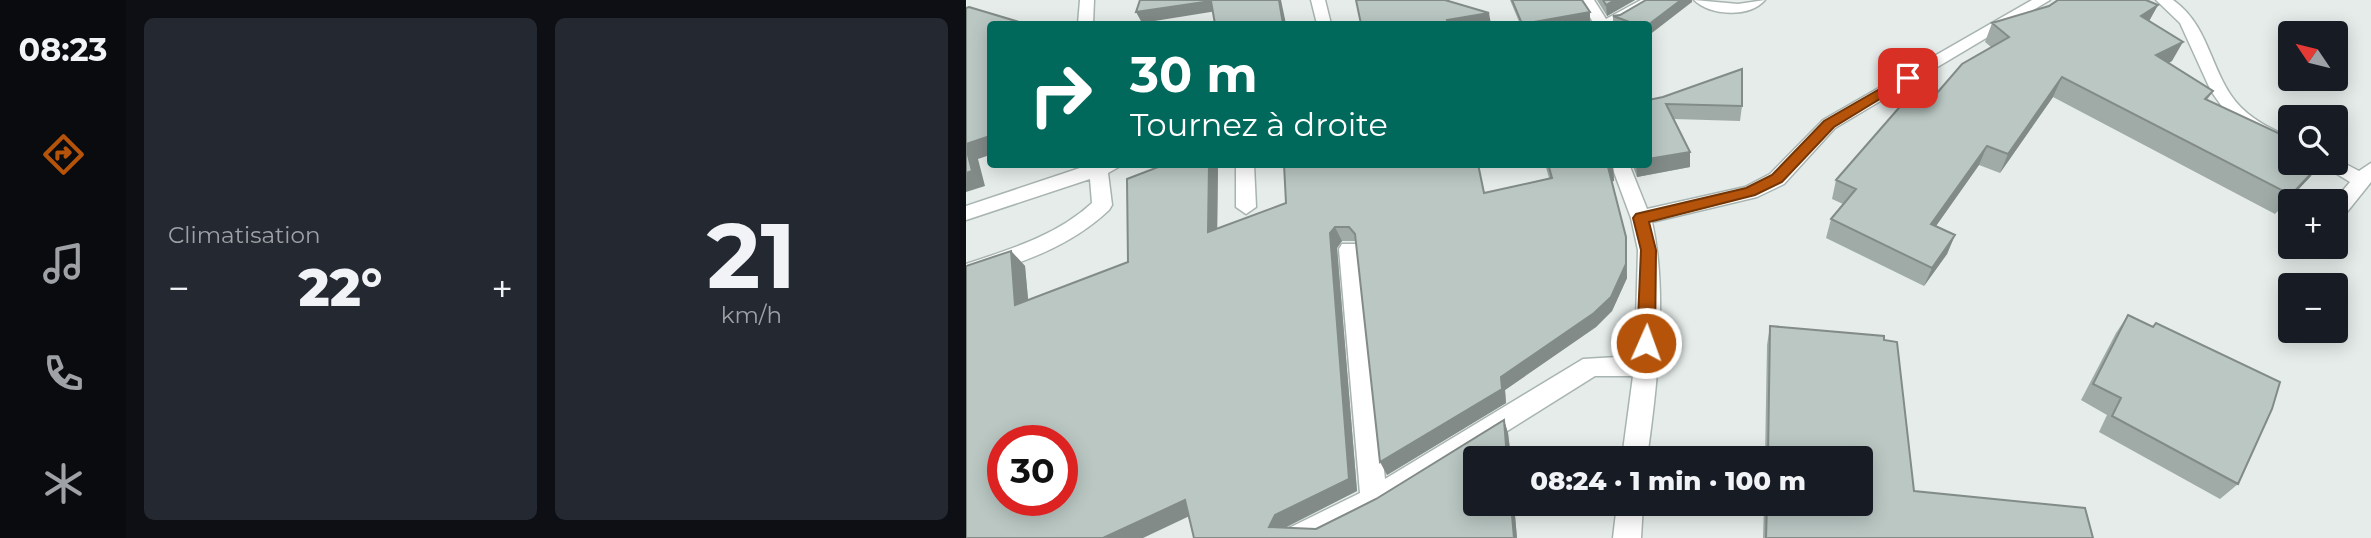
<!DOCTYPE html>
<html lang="fr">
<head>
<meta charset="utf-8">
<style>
	:root { --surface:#171b24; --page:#242831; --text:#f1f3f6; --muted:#9ea1a6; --accent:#b45309 }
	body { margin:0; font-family:Montserrat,sans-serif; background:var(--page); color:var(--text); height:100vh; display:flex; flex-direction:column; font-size:26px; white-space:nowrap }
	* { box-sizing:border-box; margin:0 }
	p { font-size:23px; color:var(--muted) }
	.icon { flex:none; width:38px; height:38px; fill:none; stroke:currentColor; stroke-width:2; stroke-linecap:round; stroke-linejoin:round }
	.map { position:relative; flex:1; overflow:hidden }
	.panel { display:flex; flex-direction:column; gap:18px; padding:18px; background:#0d0f14; width:840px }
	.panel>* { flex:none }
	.guide { position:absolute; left:21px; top:21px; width:665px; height:147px; border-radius:7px; box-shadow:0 4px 18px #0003; background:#00695c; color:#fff; overflow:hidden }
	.needle { width:46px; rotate:305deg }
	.controls { position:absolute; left:1312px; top:21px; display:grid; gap:14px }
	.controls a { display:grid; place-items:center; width:70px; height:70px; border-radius:7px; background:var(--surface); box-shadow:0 4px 18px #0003; font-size:35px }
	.speed { position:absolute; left:21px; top:425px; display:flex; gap:14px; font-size:35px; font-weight:700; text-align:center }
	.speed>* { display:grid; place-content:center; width:91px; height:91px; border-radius:50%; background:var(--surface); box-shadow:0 4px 18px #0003; line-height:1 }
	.speed .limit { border:10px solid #d22; background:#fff; color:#111 }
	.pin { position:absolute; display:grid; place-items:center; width:60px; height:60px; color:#fff; margin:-30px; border-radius:14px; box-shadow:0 4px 10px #0006 }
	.me { position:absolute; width:77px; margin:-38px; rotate:2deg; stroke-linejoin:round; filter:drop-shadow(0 0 5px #0008) }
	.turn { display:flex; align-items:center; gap:24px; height:147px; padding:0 28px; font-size:32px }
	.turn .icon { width:91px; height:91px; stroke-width:2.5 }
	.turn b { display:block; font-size:49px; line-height:60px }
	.big { font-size:52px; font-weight:800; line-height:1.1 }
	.panel .card { flex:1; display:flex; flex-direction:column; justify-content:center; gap:10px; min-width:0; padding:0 24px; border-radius:10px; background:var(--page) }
	.panel .dial { align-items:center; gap:0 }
	.dial b { font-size:91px; line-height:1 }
	.heat { display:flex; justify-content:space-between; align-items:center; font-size:38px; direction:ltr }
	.panel .tiles { flex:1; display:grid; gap:18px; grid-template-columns:repeat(2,1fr) }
	.trip { position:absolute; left:497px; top:446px; width:410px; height:70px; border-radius:7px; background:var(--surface); box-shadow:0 4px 18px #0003; font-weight:800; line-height:70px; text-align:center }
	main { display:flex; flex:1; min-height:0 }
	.tabs { display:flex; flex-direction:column; width:126px; justify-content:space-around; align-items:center; background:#090b0e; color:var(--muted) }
	.tabs .icon { width:49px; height:49px }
	.tabs .current { color:var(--accent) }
	.tabs b { font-size:32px; color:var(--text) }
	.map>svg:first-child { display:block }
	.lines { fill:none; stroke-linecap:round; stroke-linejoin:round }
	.minor-casing { stroke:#a8b4b1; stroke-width:3 }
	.minor { fill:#fff; fill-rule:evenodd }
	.wall { fill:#a0aba8 }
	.shaded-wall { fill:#828b88 }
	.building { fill:#bac7c3; stroke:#828b88; stroke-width:2; fill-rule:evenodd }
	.route { fill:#b45309; stroke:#753606; stroke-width:2 }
</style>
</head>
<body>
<main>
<nav class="tabs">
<b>08:23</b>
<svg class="icon current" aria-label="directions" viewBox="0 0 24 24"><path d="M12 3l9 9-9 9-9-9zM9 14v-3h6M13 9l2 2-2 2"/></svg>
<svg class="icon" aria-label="music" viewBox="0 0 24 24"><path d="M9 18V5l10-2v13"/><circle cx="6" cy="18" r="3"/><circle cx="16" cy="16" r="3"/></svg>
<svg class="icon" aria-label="phone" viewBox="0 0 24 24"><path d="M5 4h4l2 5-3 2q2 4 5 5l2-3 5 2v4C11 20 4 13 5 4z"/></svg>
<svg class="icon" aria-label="climate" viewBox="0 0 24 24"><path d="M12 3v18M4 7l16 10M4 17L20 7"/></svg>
</nav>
<section class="panel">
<div class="tiles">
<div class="card"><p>Climatisation</p>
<div class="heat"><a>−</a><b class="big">22°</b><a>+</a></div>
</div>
<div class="card dial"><b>21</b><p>km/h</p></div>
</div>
</section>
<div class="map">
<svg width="1405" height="538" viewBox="0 0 1405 538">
	<rect width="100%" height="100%" fill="#e5ecea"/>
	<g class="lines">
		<defs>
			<path id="minor" d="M114,0H128L127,24H112Z
				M345,0H359L365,24H351Z
				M614,0H628L640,19L675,0H693L653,24H628Z
				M728,0L772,4L799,0C783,18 745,16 728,0Z
				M1066,0H1084L869,128L818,184L791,197L686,222C702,292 691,388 681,458H656L667,376H629L417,509L359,538H317L321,529L394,493L373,249L376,244H390L393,249L419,479L617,359L669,356L672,250L665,218L645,164H663L681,209L779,187L804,174L857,120Z
				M1190,0H1207C1243,25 1244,70 1270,102C1284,119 1305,129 1325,138V151L1285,132L1262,115L1245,91L1214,23Z
				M1370,159L1393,171L1405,163V182L1377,217L1370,219L1368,201L1384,182L1353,163H1370Z
				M158,164L142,173L146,205L143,210C103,248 52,264 0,280V264C45,249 90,236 126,203L124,179L0,220V206L126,164Z
				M270,164H288L290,207L280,214L270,207Z
				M651,504H677L675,538H647Z"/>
		</defs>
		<use href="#minor" class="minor-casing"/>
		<use href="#minor" class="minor"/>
	</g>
	<path class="wall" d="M544,0H616L624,23L617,24H554Z
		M631,0H669L641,16Z
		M680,0H726V2L682,24H647V16L654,15Z
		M1192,5L1183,21L1206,61L1203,63L1247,91L1241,100L1345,176L1309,214L1087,97L1034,173L1013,165L970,226L989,235L981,254L958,286L860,238L865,219L877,204L866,199L870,180L1025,47L1019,42L1026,23Z
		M682,100L776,106L774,121L708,119L724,152V167L671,177L666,164H682Z
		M200,164H252L251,229L519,193L583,178L579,164H647L648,181H646L661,252V278L646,311L630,327L539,390L540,403L421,475L390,241H376L371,248L391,491L319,528L350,529L410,499L538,420L542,433L545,458H509L548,504L551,538H228L222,516L0,538L45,251L59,266L62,300L162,262Z
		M1162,315L1186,327L1190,323L1272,484L1254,499L1133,432L1141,415L1115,400L1150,333Z
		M804,326L918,340L948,491L1127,538H797L798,504H894V458H799L801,345Z"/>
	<path class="shaded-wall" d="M313,0H315L320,24H317Z
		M649,0H669L641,16L640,5Z
		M715,0H726V2L682,36V25Z
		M245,1L251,11L176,23L170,12Z
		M1192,5L1182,23L1175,16Z
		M624,12V23L617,24H560Z
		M523,13L525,24H483L481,20Z
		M1217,42L1206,61L1180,74L1190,55Z
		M1096,77L1087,97L1034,173L1042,154Z
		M24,136V155L12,159L19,186L0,192V144Z
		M1021,146L1013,165L958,243L965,224Z
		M724,152V167L671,177L670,164H682V159Z
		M1355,163L1345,176L1309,214L1325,195Z
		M243,164H252L251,247L242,232Z
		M647,166L648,181L643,182L642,167Z
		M369,227L376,241L371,248L391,491L320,527L315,538L303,527L364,233Z
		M989,235L981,254L958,286L966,268Z
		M660,237L661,278L646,311L630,327L539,390L540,403L421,475L414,462L535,377Z
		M45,251L59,266L64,320L49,305Z
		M538,420L542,433L545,458H541Z
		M219,500L232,512L177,538H137Z
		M545,504H548L551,538H548Z"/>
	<path class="building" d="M174,0H313L317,24H249L245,1L170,12Z
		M390,0H479L523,13L481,20L483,24H395Z
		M546,0H616L624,12L556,24Z
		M637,0H649L640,5Z
		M680,0H715L682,25L669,24L647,16L654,15Z
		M1092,0H1180L1192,5L1175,16L1217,42L1190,55L1247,91L1239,99L1325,139V163H1355L1325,195L1096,77L1042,154L1021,146L965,224L989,235L966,268L865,219L890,189L870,180L952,86L971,93L996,64L1043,37L1026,23L1083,6Z
		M3,7L60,24H24V136L0,144V8Z
		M776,69V106L700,104L724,152L682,159V100L697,97Z
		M0,147L6,171L0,173Z
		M200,164H243L242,232L320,203L318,164H512L518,193L586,178L582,164H647V166L642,167L660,237V264L645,297L628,313L535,377L536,389L414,462L389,234L383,227H369L364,233L383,479L309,515L303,527L350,529L410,499L538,420L541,458H509V504H545L548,538H228L219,500L137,538H0V266L45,251L49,305L162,262L161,179ZM37,441H96V500H37Z
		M1162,315L1187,327L1190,323L1314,382L1306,409L1272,484L1146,416L1155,398L1127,384Z
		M804,326L918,336V340L931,342L948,491L1119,508L1127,538H800L801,504H894V458H802Z"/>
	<path class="route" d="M938,75L948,78L868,127L816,182L789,195L683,222L690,250L689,343L686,348H674L671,343L675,250L667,218L670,214L780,188L806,175L858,121Z"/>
</svg>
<div class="controls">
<a><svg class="needle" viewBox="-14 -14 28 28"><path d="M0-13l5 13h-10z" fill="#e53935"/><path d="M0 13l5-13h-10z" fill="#9ea1a6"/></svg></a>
<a><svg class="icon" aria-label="search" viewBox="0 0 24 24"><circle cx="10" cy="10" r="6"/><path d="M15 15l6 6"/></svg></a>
<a>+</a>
<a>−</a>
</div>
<div class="speed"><div class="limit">30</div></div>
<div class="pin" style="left:942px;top:78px;background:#d93025"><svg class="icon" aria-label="arrive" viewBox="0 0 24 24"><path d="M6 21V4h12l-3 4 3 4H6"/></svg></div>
<svg class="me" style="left:680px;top:343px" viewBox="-20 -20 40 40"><circle r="17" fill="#b45309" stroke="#fff" stroke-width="3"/><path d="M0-11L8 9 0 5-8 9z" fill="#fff"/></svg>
<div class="trip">08:24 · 1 min · 100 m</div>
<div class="guide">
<div class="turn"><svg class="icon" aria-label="right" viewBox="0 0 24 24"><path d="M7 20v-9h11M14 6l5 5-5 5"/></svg><div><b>30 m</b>Tournez à droite</div></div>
</div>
</div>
</main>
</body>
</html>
